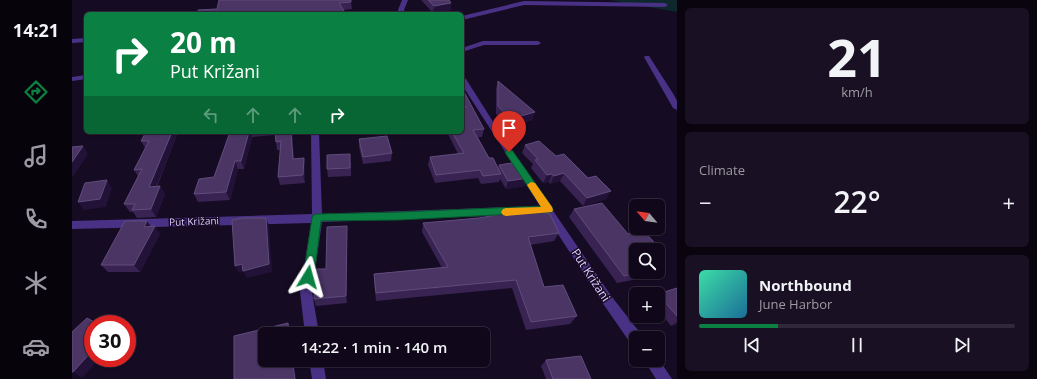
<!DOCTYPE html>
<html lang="en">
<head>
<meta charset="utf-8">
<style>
	:root { --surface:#10081a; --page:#191123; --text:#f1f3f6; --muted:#9c9aa2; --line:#302939; --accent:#0b8043 }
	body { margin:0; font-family:"Open Sans",sans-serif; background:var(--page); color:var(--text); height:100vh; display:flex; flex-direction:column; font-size:15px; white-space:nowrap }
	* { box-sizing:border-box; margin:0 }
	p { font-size:13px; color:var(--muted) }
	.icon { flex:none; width:22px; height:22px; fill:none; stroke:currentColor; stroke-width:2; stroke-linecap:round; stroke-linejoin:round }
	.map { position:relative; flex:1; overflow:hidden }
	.sheet { display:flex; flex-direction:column; gap:8px; padding:8px; background:#09040e; width:360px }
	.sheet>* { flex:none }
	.hud { position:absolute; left:12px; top:12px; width:380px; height:122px; border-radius:6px; box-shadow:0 1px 3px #0004,0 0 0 1px var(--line); background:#0b8043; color:#fff; overflow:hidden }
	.needle { width:26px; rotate:299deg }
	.tools { position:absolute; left:557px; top:199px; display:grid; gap:8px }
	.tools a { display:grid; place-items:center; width:36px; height:36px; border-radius:6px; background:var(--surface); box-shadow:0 1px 3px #0004,0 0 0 1px var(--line); font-size:20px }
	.speed { position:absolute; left:12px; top:315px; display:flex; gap:8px; font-size:20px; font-weight:700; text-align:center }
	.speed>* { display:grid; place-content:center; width:52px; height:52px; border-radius:50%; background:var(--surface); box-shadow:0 1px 3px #0004,0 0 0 1px var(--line); line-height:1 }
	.speed .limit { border:6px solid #d22; background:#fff; color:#111 }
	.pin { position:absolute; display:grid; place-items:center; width:34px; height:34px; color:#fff; margin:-41px -17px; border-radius:50% 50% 50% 0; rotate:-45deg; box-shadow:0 0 4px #0007 }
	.pin .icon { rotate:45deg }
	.me { position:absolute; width:44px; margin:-22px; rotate:8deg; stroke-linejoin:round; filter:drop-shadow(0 0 3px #0008) }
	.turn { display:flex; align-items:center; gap:14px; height:84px; padding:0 20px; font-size:18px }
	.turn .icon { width:52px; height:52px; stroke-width:2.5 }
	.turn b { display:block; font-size:28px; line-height:34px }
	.lanes { display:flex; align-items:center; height:38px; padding:0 20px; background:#0003; justify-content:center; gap:20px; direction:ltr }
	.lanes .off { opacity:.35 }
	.big { font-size:30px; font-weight:600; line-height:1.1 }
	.sheet .tile { flex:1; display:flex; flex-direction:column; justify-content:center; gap:6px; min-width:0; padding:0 14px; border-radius:6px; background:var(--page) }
	.sheet .dial { align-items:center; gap:0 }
	.dial b { font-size:52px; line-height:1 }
	.song { display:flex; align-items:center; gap:12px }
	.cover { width:48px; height:48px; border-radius:6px; background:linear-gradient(135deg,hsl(160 70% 55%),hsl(200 70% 35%)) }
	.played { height:4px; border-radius:2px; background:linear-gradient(90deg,var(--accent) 25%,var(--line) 25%) }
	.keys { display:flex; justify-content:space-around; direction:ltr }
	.heat { display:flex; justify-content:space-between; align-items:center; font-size:22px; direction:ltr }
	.trip { position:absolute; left:186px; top:327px; width:232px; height:40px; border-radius:6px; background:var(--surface); box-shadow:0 1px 3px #0004,0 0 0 1px var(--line); font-weight:600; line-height:40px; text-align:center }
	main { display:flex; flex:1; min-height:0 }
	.dock { display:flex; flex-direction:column; width:72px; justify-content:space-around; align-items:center; background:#06030a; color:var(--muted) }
	.dock .icon { width:28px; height:28px }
	.dock .on { color:var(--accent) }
	.dock b { font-size:18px; color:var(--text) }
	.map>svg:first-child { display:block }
	.green { fill:#0e272d }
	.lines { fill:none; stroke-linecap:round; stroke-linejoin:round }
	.service { fill:#493286; fill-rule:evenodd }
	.minor { fill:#493286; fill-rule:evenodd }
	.wall { fill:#382352 }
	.shaded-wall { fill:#221237 }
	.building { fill:#4a3565; stroke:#614d7d }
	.route { fill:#0b8043; stroke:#07532c }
	.slow { fill:#f59e0b }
	.labels { text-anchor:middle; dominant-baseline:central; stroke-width:3; stroke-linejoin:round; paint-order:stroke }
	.street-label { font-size:10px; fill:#dfcdff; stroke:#150b23 }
	.near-street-label { font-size:12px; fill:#dfcdff; stroke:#150b23 }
</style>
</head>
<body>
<main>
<nav class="dock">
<b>14:21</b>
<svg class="icon on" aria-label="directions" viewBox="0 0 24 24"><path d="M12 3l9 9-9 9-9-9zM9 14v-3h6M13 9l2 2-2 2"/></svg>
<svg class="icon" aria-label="music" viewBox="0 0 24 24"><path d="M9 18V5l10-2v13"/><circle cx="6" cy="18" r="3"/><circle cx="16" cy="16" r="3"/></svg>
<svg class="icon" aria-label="phone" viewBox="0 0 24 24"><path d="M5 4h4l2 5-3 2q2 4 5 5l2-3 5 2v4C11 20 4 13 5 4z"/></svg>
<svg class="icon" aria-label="climate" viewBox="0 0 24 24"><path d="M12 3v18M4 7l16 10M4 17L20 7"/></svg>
<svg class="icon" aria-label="car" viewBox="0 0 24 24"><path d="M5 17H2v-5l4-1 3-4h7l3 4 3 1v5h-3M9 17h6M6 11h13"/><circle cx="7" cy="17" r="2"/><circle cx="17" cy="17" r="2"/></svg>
</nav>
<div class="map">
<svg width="605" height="379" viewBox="0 0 605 379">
	<rect width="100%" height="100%" fill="#150b23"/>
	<path class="green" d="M538,0H605V12Z"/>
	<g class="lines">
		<path class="service" d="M411,41H466L469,43L466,45H412L390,52V48Z
			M573,56H577L602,95L605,101V110L601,108L572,57Z"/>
		<path class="minor" d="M330,0H336L332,10L333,14H327L326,10Z
			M452,1L593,3L596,5L593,7L452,5L390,20V16Z
			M14,38V42L0,43V39Z
			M14,75V79L0,81V77Z
			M390,77L394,79L432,139L540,297L569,334L570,338H564V346L559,344L532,305L473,214L250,222L240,292L247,334H233L228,292L239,223L0,229V221L240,214L239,132H247L250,214L468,206L390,85Z
			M586,358L600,379H584L572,360H586Z
			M237,360H251L254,379H240Z"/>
	</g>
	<path class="wall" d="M349,0H377L379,10L361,13Z
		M279,2L280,9L271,10L145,9Z
		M426,81L463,112L460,120L436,127L424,114V89Z
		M390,88L412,129L410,137H406L417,158L426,167L427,165L453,186L434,189L428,179L427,182L409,184L406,178L363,183L356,165L358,157L386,154L375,132L331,135L330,132H390Z
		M74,132H106L85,187L88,186L93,194L84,217L65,218L61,212H58L52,204L66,176L62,170L73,148L69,141Z
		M158,132H220L222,159L232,158L233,166V183L208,185L206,177L208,150H205L204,142L203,135L180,137L172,169H166L158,200L126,202L122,194L142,177Z
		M287,139L320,153L319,161L291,164L287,147Z
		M453,145L484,156L534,199L511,206L488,181L478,184L477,182L471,183L459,168L461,164L450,153Z
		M279,162V176L256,177L255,169Z
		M502,209L556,234L592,253L586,260V250L564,272H582L576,277L545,283L497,217Z
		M75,221L78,226L88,234L68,272H36L29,265Z
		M351,223L487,233L482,241L458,245L472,287L505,316L498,324L454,330L440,288L304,301L302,282V274L370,268L350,232Z
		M275,226V303L244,306L242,299L254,269Z
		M605,288V324L599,326L586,310V294Z
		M474,360L519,379H474L469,366Z"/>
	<path class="shaded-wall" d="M379,3V10L361,13L362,6Z
		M463,112L460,120L436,127L438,119Z
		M100,132H106L81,195L77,187Z
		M177,132H179L180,137L172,169L169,161Z
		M219,132H220L222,167L221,159Z
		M11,146L16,154L1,177L0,176V162Z
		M232,158L233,166V183L231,175Z
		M163,161L166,169L158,200L154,192Z
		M492,173L488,181L478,184L482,176Z
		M480,174L477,182L471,183L475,175Z
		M456,178L453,186L434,189L436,181Z
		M35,180L40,188L34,207L12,210L6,202Z
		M88,186L93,194L84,217L79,209Z
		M539,191L534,199L511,206L515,198Z
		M194,218L197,226L200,272L174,278L172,272L167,273L163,266L170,264Z
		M75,221L80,228L72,227Z
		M83,226L88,234L68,272L62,265Z
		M275,226V303L274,296Z
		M592,253L586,260V257Z
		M605,322V324L599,326Z
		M216,323L219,329V334H217Z
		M21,350V358H28L10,378L1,372Z
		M220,360H222L224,379H223Z"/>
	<path class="building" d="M147,0H279V2L267,3L274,14H126V10L145,9Z
		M356,0H377L379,3L362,6Z
		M426,81L463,112L438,119L426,106Z
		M390,88L412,129L401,130L417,158H421L429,174L411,176L408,170L364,175L358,157L392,153L380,132H390V108L394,107L390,104Z
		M74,132H100L77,187L88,186L79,209L60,210L63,204H52L70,169L62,170L77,141H69Z
		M158,132H177L169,161H163L154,192L122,194L127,179L142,177Z
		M203,132H219L221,159L232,158L231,175L206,177L209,141L204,142Z
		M315,136L320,153L291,157L287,139Z
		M467,141L484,156L492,154L516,178L524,176L539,191L515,198L492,173L482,176L480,174L475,175L463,160L466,159L453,145Z
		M11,146L0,162V147Z
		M278,154V168L255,169V155Z
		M446,162L456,178L436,181L427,165Z
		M35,180L28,199L6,202L13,183Z
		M530,203L556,234L570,229L592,253L586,257V250H564V272H573L552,276L502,209Z
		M447,211H468L478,214L487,233L456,237L472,287L491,285L505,316L459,322L444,280L304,293L302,274L376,267L351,223L407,218Z
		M172,218H194L197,264L171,271L170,264L163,266L160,220Z
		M53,221H75L72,227L83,226L62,265H29Z
		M275,226L274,296L242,299L243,269H254L255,227Z
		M605,288V316L586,294Z
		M15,318L26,324H21V350L1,372H0V332Z
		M216,323L217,334H193V360H220L223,379H162V336Z
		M509,356L519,379H481L474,360Z"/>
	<path class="route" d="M434,150H440L480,207L481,210L480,212L328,220L249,221L242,277L240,280L236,282L233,280L231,277L240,218L241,215L245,214L328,212L469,206L434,154L433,152Z"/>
	<path class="slow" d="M459,182L463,183L480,207L481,210L480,212L434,216L431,215L429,212L431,209L434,208L469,207L455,185Z"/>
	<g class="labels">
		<g class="street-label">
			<text transform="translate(122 221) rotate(-2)">Put Križani</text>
		</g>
		<g class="near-street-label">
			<text transform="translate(519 275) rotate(57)">Put Križani</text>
		</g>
	</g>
</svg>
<div class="tools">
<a><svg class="needle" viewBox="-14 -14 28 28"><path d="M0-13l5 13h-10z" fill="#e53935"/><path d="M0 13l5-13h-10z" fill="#9c9aa2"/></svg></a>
<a><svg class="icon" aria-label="search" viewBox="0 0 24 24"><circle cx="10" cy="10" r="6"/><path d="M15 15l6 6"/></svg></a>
<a>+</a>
<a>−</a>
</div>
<div class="speed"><div class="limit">30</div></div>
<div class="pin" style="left:437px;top:152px;background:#d93025"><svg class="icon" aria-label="arrive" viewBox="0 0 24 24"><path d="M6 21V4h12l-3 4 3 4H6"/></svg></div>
<svg class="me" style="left:236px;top:277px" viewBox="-20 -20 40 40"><path d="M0-17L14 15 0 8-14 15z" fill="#0b8043" stroke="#fff" stroke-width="4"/></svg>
<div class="trip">14:22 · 1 min · 140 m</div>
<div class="hud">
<div class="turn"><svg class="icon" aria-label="right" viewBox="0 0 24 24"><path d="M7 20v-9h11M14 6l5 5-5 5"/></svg><div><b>20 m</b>Put Križani</div></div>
<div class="lanes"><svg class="icon off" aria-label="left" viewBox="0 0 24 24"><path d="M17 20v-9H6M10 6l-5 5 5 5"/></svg><svg class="icon off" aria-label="ahead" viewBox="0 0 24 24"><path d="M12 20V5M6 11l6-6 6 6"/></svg><svg class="icon off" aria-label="ahead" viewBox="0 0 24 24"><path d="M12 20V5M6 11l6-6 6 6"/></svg><svg class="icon" aria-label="right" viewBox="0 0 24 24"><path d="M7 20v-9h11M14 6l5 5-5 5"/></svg></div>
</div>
</div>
<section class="sheet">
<div class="tile dial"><b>21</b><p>km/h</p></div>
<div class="tile"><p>Climate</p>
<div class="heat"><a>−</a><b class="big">22°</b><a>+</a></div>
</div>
<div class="tile">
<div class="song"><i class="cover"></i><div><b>Northbound</b><p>June Harbor</p></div></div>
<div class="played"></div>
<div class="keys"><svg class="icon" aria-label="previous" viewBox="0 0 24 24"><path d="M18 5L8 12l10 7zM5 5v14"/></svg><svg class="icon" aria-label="pause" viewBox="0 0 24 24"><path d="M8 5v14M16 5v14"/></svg><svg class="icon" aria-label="next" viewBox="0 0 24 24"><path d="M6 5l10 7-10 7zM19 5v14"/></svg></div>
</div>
</section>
</main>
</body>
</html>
